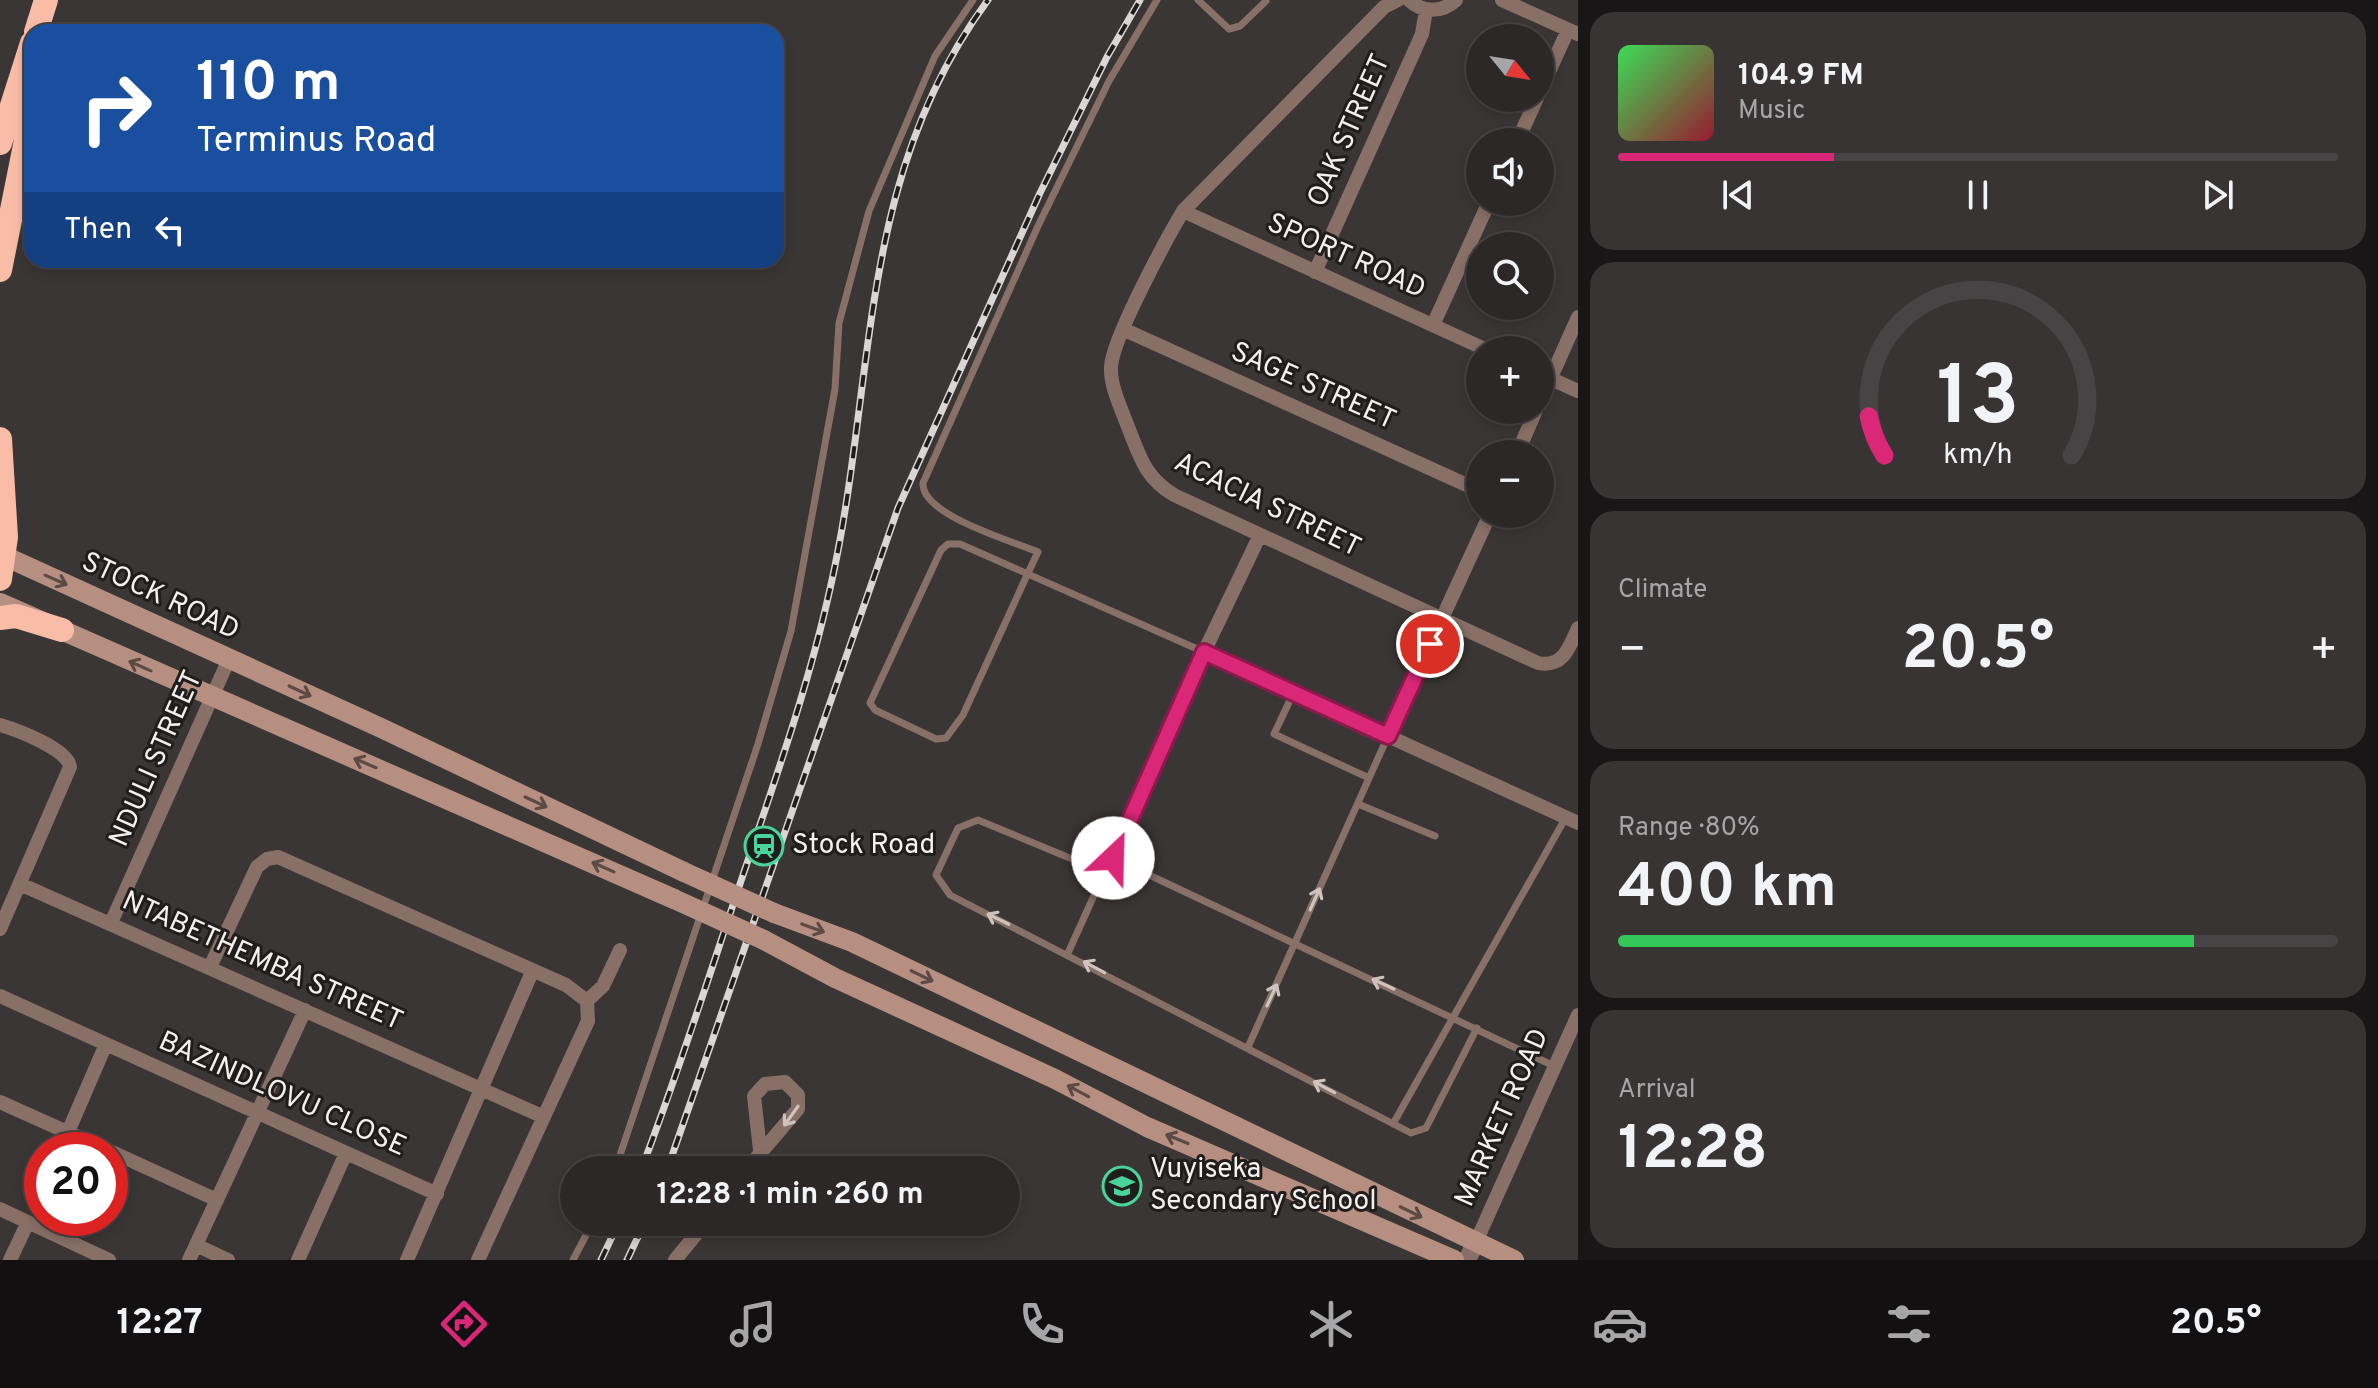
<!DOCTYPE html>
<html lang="en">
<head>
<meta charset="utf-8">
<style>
	:root { --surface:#2c2828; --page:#383434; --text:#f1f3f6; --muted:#a6a6a8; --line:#484445; --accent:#db2777 }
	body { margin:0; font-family:Overpass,sans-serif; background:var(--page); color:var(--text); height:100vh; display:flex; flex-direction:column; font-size:30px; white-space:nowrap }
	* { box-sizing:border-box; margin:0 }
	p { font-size:26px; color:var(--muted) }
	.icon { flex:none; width:44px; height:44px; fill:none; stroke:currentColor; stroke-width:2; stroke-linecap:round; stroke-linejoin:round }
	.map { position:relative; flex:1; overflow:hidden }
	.sheet { display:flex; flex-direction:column; gap:12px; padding:12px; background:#181616; width:800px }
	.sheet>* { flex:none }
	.hud { position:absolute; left:24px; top:24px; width:760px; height:244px; border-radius:24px; box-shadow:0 4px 12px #0003,0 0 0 2px var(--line); background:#1a4fa0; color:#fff; overflow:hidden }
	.needle { width:52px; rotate:120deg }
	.tools { position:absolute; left:1466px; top:24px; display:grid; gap:16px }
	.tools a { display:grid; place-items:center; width:88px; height:88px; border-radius:50%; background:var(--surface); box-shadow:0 4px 12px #0003,0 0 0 2px var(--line); font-size:40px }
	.speed { position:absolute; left:24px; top:1132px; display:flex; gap:16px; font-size:40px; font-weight:700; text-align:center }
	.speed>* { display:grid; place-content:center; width:104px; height:104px; border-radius:50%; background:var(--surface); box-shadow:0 4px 12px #0003,0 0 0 2px var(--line); line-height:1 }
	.speed .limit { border:12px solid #d22; background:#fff; color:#111 }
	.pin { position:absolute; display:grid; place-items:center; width:68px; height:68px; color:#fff; margin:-34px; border:4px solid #fff; border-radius:50%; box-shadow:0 2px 8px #0007 }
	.me { position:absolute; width:88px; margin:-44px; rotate:24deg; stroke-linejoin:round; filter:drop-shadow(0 0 6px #0008) }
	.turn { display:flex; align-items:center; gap:28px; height:168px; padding:0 40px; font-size:36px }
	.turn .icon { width:104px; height:104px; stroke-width:2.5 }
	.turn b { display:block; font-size:56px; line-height:68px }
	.then { display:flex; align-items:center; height:76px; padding:0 40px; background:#0003; gap:16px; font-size:30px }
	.big { font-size:60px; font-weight:700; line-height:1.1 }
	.sheet .card { flex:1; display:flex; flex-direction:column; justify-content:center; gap:12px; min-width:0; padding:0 28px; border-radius:24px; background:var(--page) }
	.sheet .dial { align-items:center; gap:0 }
	.dial svg { height:208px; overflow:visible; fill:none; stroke:var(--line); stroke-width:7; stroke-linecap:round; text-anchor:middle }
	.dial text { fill:var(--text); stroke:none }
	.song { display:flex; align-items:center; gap:24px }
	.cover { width:96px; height:96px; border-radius:12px; background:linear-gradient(135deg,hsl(130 70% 55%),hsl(350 70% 35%)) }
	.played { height:8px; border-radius:4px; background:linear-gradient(90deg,var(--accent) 30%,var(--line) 30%) }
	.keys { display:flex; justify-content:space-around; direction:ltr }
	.heat { display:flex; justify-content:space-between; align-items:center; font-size:44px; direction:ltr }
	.charge { height:12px; border-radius:6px; background:linear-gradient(90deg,#34c759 80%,var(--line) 0) }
	.trip { position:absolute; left:560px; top:1156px; width:460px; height:80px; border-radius:40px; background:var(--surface); box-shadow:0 4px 12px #0003,0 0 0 2px var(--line); font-weight:700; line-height:80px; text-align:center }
	.dock { display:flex; height:128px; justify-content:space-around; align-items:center; background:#121010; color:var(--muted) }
	.dock .icon { width:56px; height:56px }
	.dock .on { color:var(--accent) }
	.dock b { font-size:36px; color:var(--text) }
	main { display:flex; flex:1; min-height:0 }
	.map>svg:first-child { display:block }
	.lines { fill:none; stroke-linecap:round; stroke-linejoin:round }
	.service { stroke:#897067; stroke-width:7 }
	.minor { stroke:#897067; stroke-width:14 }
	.tertiary { stroke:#897067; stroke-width:18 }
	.secondary { stroke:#b68f81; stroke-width:20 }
	.motorway { stroke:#f9bca7; stroke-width:24 }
	.rail-casing { stroke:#d9d6d5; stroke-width:7 }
	.rail { stroke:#201e1d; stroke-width:4; stroke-dasharray:12; stroke-linecap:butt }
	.secondary-bridge { stroke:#b68f81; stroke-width:20 }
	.oneway { stroke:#5c4b45 }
	.oneway2 { stroke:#cec3bf }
	.route-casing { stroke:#8e194d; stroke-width:20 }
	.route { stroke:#db2777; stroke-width:14 }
	.labels { text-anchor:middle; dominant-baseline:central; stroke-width:6; stroke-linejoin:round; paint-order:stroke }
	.street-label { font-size:28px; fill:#f3f0ef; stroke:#201e1d }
	.poi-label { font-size:28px; fill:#f3f0ef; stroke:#201e1d; text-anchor:start }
</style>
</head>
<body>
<main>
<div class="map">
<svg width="1578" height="1260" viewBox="0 0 1578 1260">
	<rect width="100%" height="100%" fill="#3a3635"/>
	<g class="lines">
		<path class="service" d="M1198,0L1229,29L1240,26L1266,1
			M1293,694L1274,734L1369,778
			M1358,804L1435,836
			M1113,858L1554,1066
			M1106,873L978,820L958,828L936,875L950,895L1411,1133L1426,1128L1477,1028
			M1068,953L1204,652L960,544H948L941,550L870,703L875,710L936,739L946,738L963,715L1028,573L1038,552C1012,541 921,515 923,483L1038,226L1109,81L1157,0
			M1248,1047L1388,736
			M1393,1124L1566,817
			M615,1170L758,744L791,631L835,389L839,323L869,211L935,56L973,0
			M573,1260L593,1222"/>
		<path class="minor" d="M1398,0L1384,7L1183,211C1167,238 1112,339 1111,367C1110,388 1123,412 1130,432C1141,460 1147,479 1174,495L1538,663C1563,668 1569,648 1578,628
			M1409,0C1423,13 1442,13 1456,0
			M1502,0L1578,34
			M1540,91L1568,30
			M1517,142L1537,98
			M1183,211L1487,350
			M1315,272L1422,34L1426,10
			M1433,325L1489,202
			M1125,330L1480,491
			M1540,374L1578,391
			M1540,402L1578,317
			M1517,454L1536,410
			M1260,535L1204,652L1578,823
			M0,725C17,730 68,749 70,767L0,929
			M1388,736L1490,514
			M20,884L544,1117
			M111,923L229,659
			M210,967L257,867L267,859L278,857L566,985L587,1001L588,1021L478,1260
			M0,996L437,1194
			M587,1001L603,986L620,950
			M0,1102L107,1150
			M68,1132L106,1044
			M110,1151L217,1200
			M746,1170L798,1109V1095L785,1082L765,1084L754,1096L760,1150
			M0,1209L109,1260
			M1476,1242L1578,1015
			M196,1245L228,1260
			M10,1260L28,1222
			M189,1260L305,1010
			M298,1260L346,1153
			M407,1260L532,972
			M675,1260L706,1222"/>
		<path class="tertiary" d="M1467,1260L1476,1242"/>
		<path class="secondary" d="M0,554L379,727L684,872
			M0,603L674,899
			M774,913L852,942L1514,1260
			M764,940L835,978L1055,1079L1147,1127L1454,1260"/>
		<path class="motorway" d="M36,32L46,0
			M0,143L32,43
			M0,270L32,110
			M0,439L6,537L0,579
			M0,618L16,616L62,630"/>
		<defs>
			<path id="rail" d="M641,1170C678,1074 709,976 742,878C774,783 808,688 830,589C877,383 855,180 988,0
				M667,1170L898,508L1040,193L1107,57L1140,0
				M601,1260L619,1222
				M627,1260L645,1222"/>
		</defs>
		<use href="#rail" class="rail-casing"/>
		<use href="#rail" class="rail"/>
		<path class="secondary-bridge" d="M684,872L774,913
			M674,899L764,940"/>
	</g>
	<defs><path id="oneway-shaft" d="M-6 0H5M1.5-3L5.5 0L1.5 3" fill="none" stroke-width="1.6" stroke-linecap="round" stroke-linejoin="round" transform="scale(2)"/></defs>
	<g class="oneway">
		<use href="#oneway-shaft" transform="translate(56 580) rotate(24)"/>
		<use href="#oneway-shaft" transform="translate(140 666) rotate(-156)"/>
		<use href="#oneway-shaft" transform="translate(300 691) rotate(25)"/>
		<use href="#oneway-shaft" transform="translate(365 763) rotate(-157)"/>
		<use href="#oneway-shaft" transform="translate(536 802) rotate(25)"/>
		<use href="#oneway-shaft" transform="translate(603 867) rotate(-156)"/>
		<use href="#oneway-shaft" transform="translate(813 928) rotate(20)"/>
		<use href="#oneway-shaft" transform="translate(922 976) rotate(26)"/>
		<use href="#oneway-shaft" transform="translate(1078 1091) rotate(-152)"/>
		<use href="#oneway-shaft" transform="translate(1177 1139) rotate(-158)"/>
		<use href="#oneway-shaft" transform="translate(1411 1212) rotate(26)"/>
	</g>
	<g class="oneway2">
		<use href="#oneway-shaft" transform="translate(1315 899) rotate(-66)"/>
		<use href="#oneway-shaft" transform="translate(998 919) rotate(-154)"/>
		<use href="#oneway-shaft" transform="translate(1094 967) rotate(-152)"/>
		<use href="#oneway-shaft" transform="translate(1383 984) rotate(-155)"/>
		<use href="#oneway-shaft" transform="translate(1272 995) rotate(-65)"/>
		<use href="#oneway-shaft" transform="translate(1324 1087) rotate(-152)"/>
		<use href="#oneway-shaft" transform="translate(791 1116) rotate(126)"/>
	</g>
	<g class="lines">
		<defs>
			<path id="route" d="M1113,858L1204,652L1388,736L1430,644"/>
		</defs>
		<use href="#route" class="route-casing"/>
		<use href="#route" class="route"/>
	</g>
	<defs>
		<symbol id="station-ring" viewBox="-11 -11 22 22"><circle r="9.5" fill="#201e1d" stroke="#49d49c" stroke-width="1.5"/><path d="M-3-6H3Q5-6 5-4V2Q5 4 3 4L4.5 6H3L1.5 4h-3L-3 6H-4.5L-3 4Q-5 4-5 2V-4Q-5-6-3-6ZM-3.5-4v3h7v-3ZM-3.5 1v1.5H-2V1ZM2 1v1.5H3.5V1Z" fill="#49d49c"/></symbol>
		<symbol id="school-ring" viewBox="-11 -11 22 22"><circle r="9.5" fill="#201e1d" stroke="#49d49c" stroke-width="1.5"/><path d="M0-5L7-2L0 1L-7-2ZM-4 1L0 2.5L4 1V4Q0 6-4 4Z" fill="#49d49c"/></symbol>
	</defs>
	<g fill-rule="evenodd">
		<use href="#station-ring" x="742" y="824" width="44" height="44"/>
		<use href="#school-ring" x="1100" y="1164" width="44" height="44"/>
	</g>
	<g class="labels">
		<g class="street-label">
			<text transform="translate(1350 131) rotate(-66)">OAK STREET</text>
			<text transform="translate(1346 257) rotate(24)">SPORT ROAD</text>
			<text transform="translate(1313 387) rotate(24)">SAGE STREET</text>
			<text transform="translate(1267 506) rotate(26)">ACACIA STREET</text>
			<text transform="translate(160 597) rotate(25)">STOCK ROAD</text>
			<text transform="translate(157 759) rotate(-66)">NDULI STREET</text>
			<text transform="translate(262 962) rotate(24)">NTABETHEMBA STREET</text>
			<text transform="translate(282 1095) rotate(24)">BAZINDLOVU CLOSE</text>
			<text transform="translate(1503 1118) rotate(-66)">MARKET ROAD</text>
		</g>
		<g class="poi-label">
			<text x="792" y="846">Stock Road</text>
			<text x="1150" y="1170">Vuyiseka<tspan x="1150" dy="32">Secondary School</tspan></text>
		</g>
	</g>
</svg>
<div class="tools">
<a><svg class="needle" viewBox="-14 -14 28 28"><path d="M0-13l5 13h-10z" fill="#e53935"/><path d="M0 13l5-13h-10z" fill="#a6a6a8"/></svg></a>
<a><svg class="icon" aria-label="sound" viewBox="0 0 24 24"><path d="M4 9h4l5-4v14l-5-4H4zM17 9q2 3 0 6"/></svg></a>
<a><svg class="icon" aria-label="search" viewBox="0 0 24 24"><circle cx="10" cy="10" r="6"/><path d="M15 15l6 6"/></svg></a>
<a>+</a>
<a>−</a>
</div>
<div class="speed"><div class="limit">20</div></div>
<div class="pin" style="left:1430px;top:644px;background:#d93025"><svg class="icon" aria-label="arrive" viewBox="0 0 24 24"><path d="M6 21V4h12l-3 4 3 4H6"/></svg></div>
<svg class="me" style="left:1113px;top:858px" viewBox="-20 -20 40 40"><circle r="19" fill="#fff"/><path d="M0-13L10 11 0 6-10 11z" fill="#db2777"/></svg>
<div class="trip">12:28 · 1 min · 260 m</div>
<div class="hud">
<div class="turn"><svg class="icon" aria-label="right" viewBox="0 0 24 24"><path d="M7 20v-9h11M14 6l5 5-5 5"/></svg><div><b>110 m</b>Terminus Road</div></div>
<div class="then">Then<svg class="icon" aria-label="left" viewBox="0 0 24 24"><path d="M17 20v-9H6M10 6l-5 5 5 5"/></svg></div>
</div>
</div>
<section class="sheet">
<div class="card">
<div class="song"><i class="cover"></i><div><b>104.9 FM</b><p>Music</p></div></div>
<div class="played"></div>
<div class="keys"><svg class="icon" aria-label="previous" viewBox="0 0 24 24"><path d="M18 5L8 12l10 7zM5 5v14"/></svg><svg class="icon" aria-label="pause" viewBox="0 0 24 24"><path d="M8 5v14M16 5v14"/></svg><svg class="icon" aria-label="next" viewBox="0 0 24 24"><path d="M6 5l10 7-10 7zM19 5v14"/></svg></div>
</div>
<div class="card dial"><svg viewBox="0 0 100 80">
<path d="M14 69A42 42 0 1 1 86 69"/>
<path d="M14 69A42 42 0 0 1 8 54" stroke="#db2777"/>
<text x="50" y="56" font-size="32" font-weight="700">13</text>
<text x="50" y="72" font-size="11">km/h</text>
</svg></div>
<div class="card"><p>Climate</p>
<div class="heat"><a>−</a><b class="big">20.5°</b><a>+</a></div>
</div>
<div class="card"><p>Range · 80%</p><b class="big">400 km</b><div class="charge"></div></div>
<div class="card"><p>Arrival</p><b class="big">12:28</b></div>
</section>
</main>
<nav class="dock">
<b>12:27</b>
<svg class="icon on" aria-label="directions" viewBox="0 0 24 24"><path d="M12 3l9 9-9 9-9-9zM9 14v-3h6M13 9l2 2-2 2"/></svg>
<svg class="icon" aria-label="music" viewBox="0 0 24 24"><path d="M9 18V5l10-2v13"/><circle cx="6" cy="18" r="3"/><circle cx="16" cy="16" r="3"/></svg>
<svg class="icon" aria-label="phone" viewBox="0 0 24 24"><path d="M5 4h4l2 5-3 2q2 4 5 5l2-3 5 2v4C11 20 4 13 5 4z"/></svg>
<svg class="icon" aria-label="climate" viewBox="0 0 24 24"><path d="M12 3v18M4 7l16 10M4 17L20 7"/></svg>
<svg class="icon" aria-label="car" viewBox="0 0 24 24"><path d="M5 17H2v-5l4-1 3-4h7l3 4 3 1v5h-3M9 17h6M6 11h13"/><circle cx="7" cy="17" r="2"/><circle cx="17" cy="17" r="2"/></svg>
<svg class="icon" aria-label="filters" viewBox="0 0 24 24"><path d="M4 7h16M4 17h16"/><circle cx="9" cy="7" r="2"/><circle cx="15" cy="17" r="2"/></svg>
<b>20.5°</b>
</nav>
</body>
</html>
